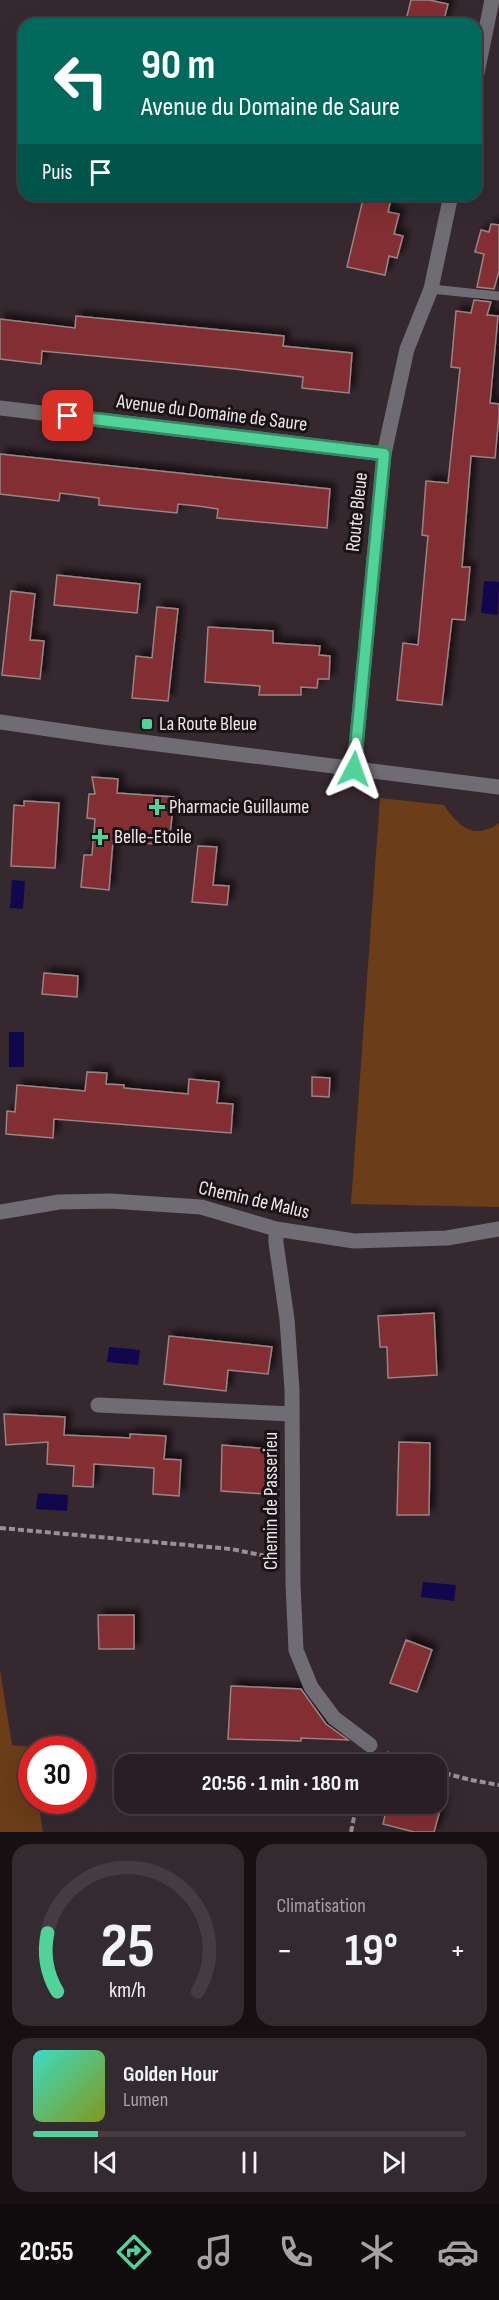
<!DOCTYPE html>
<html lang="fr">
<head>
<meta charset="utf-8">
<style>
	:root { --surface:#281e23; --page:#342b30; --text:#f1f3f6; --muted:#a5a2a6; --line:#443c41; --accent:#50d398 }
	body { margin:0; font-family:"Sofia Sans Condensed",sans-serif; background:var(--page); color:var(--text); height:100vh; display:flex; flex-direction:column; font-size:22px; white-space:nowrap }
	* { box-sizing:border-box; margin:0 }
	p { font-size:20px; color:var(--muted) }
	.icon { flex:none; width:33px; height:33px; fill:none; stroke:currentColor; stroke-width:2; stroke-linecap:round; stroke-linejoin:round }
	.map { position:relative; height:1832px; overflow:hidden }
	.sheet { display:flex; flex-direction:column; gap:12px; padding:12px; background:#161013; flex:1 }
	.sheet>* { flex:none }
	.guide { position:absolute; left:18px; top:18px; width:464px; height:183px; border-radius:18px; box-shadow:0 6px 24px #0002,0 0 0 2px var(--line); background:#00695c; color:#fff; overflow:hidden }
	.speed { position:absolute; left:18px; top:1736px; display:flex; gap:12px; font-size:30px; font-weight:700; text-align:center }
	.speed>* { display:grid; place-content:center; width:78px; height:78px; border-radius:50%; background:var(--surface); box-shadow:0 6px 24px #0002,0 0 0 2px var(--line); line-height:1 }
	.speed .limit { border:9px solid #d22; background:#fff; color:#111 }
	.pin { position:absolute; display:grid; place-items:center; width:51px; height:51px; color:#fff; margin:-26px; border-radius:12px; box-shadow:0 3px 9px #0006 }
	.me { position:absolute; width:66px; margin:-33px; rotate:4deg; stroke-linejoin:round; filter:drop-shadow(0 0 4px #0008) }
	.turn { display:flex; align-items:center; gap:21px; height:126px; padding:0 24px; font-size:27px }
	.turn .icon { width:78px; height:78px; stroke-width:2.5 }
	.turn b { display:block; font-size:42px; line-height:51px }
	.then { display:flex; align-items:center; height:57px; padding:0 24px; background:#0003; gap:12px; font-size:22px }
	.big { font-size:45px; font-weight:700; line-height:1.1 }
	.sheet .tile { flex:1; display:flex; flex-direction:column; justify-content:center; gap:9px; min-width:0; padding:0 21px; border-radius:18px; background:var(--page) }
	.sheet .dial { align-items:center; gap:0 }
	.dial svg { height:156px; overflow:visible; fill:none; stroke:var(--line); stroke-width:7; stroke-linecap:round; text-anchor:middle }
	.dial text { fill:var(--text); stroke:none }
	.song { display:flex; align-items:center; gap:18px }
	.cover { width:72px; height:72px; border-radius:9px; background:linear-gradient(135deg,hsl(170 70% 55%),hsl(70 70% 35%)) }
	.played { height:6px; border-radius:3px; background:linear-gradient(90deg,var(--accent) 15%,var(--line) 15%) }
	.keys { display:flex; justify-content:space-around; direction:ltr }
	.heat { display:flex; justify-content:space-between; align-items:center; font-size:33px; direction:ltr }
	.sheet .tiles { flex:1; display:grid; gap:12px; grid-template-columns:1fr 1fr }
	.tile:last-child { grid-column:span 2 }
	.trip { position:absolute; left:114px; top:1754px; width:333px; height:60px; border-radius:18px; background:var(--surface); box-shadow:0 6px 24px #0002,0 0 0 2px var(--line); font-weight:700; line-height:60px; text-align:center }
	.tabs { display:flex; height:96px; justify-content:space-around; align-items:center; background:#100c0e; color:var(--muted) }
	.tabs .icon { width:42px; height:42px }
	.tabs .on { color:var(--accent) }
	.tabs b { font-size:27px; color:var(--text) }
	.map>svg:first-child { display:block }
	.green { fill:#6b3d18 }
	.water { fill:#11074c }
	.building { fill:#822d31; stroke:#988483; stroke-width:1.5; filter:url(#shadow) }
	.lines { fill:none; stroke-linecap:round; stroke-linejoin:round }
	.path { stroke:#9b8f95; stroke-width:4; stroke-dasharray:6 3; stroke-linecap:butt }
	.service { stroke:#706c73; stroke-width:9 }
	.minor { stroke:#706c73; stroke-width:15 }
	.route-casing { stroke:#348963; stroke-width:15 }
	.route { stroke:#50d398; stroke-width:10 }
	.poi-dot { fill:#50d398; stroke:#191316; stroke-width:2 }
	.labels { text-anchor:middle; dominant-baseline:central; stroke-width:6; stroke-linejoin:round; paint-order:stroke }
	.street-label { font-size:20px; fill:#efe5ea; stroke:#191316 }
	.poi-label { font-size:20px; fill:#efe5ea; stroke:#191316; text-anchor:start }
</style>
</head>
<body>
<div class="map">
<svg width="499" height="1832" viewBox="0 0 499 1832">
	<defs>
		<filter id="shadow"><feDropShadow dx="5.5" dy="-5.5" stdDeviation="3" flood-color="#0009"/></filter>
	</defs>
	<rect width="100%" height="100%" fill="#36282f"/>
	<path class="green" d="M380,798L444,805C458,826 474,841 499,823V1207L351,1204Z
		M0,1670L12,1745L31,1747L32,1800H38L43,1832H0Z"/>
	<path class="water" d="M484,581L499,582L498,615L481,613Z
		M12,880L25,881L23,909L10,908Z
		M9,1032H24V1067H9Z
		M109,1347L140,1350L138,1365L107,1362Z
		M38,1493L68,1495L67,1511L36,1509Z
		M423,1582L456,1585L454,1601L421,1597Z"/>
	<path class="building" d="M411,0H429L448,4L443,24H405Z
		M364,195H392L388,212L399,214L394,234L403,236L397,258L389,256L385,275L347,267Z
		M491,224L499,225V271L494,289L477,287L484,254L475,252L481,230L489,232Z
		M474,300L491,302L487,315L498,316L490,403L499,404V415L495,458L471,456L462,567H470L465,620L452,619L442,705L397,700L403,643L418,645L428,536L422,535L426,481L448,483L460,368L451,367L456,311L471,313Z
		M76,316L284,336L283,346L352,353L349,393L302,388L303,377L234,369L42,351L41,364L0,359V319L75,328Z
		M0,454L330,489L327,528L217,518L218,509L198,506L178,504L177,513L99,505V498L60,493L59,501L0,494Z
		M57,575L140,584L137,613L54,605Z
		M11,591L35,594L30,640L44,641L40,679L2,675Z
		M157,607L178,609L168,701L132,698L136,656L152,658Z
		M208,627L273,631V643L320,646L319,655L330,656L329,679H318L317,688L301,687V695H259L260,686L205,682Z
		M92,777L118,779L117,793L174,797L169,845L113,841L109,890L81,887L84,855H92L95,819L87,818L89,794H95Z
		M24,801L59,803L55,868L11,866L14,805L24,806Z
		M198,846L217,847L213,885L229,886L227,905L192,902Z
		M44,973L78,976L77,997L42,994Z
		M87,1072L107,1073L106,1084L124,1085V1088L188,1094L189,1079L219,1082L217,1103L233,1104L231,1133L54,1119L53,1138L6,1134L7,1111L15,1112L17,1085L85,1091Z
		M312,1077L330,1078L329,1097L312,1096Z
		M434,1313L437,1375L388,1378L387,1347H380L378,1316Z
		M169,1336L272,1347L268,1374L228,1370L226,1391L164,1384Z
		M4,1414L65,1417L64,1435L130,1438V1434L166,1436L164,1459L181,1460L179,1496L153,1494L154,1468L94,1464L93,1487L73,1486L74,1466L47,1464L48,1442L6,1445Z
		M399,1442L430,1443L429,1515H397Z
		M222,1445L269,1449L266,1494L221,1491Z
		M98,1615H134V1649H99Z
		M406,1640L432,1650L417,1692L390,1683Z
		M231,1686L301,1689L326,1724L348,1740L301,1738V1741L228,1739Z
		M388,1803H442L434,1832H414L383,1824Z"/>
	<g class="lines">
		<path class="path" d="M0,1528L231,1549L276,1558
			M387,1753L414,1764
			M436,1771L471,1780L499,1785
			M351,1832L357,1803"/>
		<path class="service" d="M431,289L499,296"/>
		<path class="minor" d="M476,78L492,0
			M0,408L384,454
			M0,722L103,737L499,787
			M354,769L384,454L407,349L431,289L451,195
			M0,1212L59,1202L110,1201L201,1207L276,1229L354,1241L447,1238L499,1229
			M276,1229V1243L287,1319L292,1390L293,1584L296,1650L311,1687L334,1718L370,1745
			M98,1405L292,1414"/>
	</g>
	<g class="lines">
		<defs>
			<path id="route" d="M68,416L384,454L354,769"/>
		</defs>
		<use href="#route" class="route-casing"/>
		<use href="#route" class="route"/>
	</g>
	<g class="poi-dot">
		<rect x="141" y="718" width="12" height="12" rx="3"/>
		<path d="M154 798h6v6h6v6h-6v6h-6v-6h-6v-6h6z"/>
		<path d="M97 828h6v6h6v6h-6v6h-6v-6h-6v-6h6z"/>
	</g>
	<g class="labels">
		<g class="street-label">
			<text transform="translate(212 413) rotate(7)">Avenue du Domaine de Saure</text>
			<text transform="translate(357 512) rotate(-84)">Route Bleue</text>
			<text transform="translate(254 1200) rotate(13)">Chemin de Malus</text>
			<text transform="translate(271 1501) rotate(-90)">Chemin de Passerieu</text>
		</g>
		<g class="poi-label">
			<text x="159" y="724">La Route Bleue</text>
			<text x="169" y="807">Pharmacie Guillaume</text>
			<text x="114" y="837">Belle-Etoile</text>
		</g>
	</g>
</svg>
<div class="speed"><div class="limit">30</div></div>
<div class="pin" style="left:68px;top:416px;background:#d93025"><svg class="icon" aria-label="arrive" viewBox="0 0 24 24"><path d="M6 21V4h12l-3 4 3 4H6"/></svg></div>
<svg class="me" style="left:354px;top:769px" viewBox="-20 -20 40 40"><path d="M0-17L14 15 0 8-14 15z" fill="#50d398" stroke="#fff" stroke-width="4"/></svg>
<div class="trip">20:56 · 1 min · 180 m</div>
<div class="guide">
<div class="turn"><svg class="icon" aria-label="left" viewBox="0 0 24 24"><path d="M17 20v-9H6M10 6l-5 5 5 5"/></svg><div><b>90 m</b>Avenue du Domaine de Saure</div></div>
<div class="then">Puis<svg class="icon" aria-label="arrive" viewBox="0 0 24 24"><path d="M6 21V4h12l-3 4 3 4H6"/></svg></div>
</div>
</div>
<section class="sheet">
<div class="tiles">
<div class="tile dial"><svg viewBox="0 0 100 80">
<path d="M14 69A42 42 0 1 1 86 69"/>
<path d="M14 69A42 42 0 0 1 9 39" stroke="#50d398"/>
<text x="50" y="56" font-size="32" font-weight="700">25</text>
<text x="50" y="72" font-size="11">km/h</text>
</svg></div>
<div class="tile"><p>Climatisation</p>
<div class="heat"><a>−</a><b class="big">19°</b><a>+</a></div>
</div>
<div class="tile">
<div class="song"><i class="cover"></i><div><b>Golden Hour</b><p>Lumen</p></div></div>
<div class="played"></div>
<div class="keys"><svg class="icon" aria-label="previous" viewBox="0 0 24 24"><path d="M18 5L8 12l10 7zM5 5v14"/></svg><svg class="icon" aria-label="pause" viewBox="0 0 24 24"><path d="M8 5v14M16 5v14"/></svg><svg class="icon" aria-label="next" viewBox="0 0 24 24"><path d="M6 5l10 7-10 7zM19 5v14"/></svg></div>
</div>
</div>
</section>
<nav class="tabs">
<b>20:55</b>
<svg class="icon on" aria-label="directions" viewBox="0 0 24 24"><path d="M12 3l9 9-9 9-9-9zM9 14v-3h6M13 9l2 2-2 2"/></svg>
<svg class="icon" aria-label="music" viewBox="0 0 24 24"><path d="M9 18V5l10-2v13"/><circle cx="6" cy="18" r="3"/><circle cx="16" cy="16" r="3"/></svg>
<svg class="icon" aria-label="phone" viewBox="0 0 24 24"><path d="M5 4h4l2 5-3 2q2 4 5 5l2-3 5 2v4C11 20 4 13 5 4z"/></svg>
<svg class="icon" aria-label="climate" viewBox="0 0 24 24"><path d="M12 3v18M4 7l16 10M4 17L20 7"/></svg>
<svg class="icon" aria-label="car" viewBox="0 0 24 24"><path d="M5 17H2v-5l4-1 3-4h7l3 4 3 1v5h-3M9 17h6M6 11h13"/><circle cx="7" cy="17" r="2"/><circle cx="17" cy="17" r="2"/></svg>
</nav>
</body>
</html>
